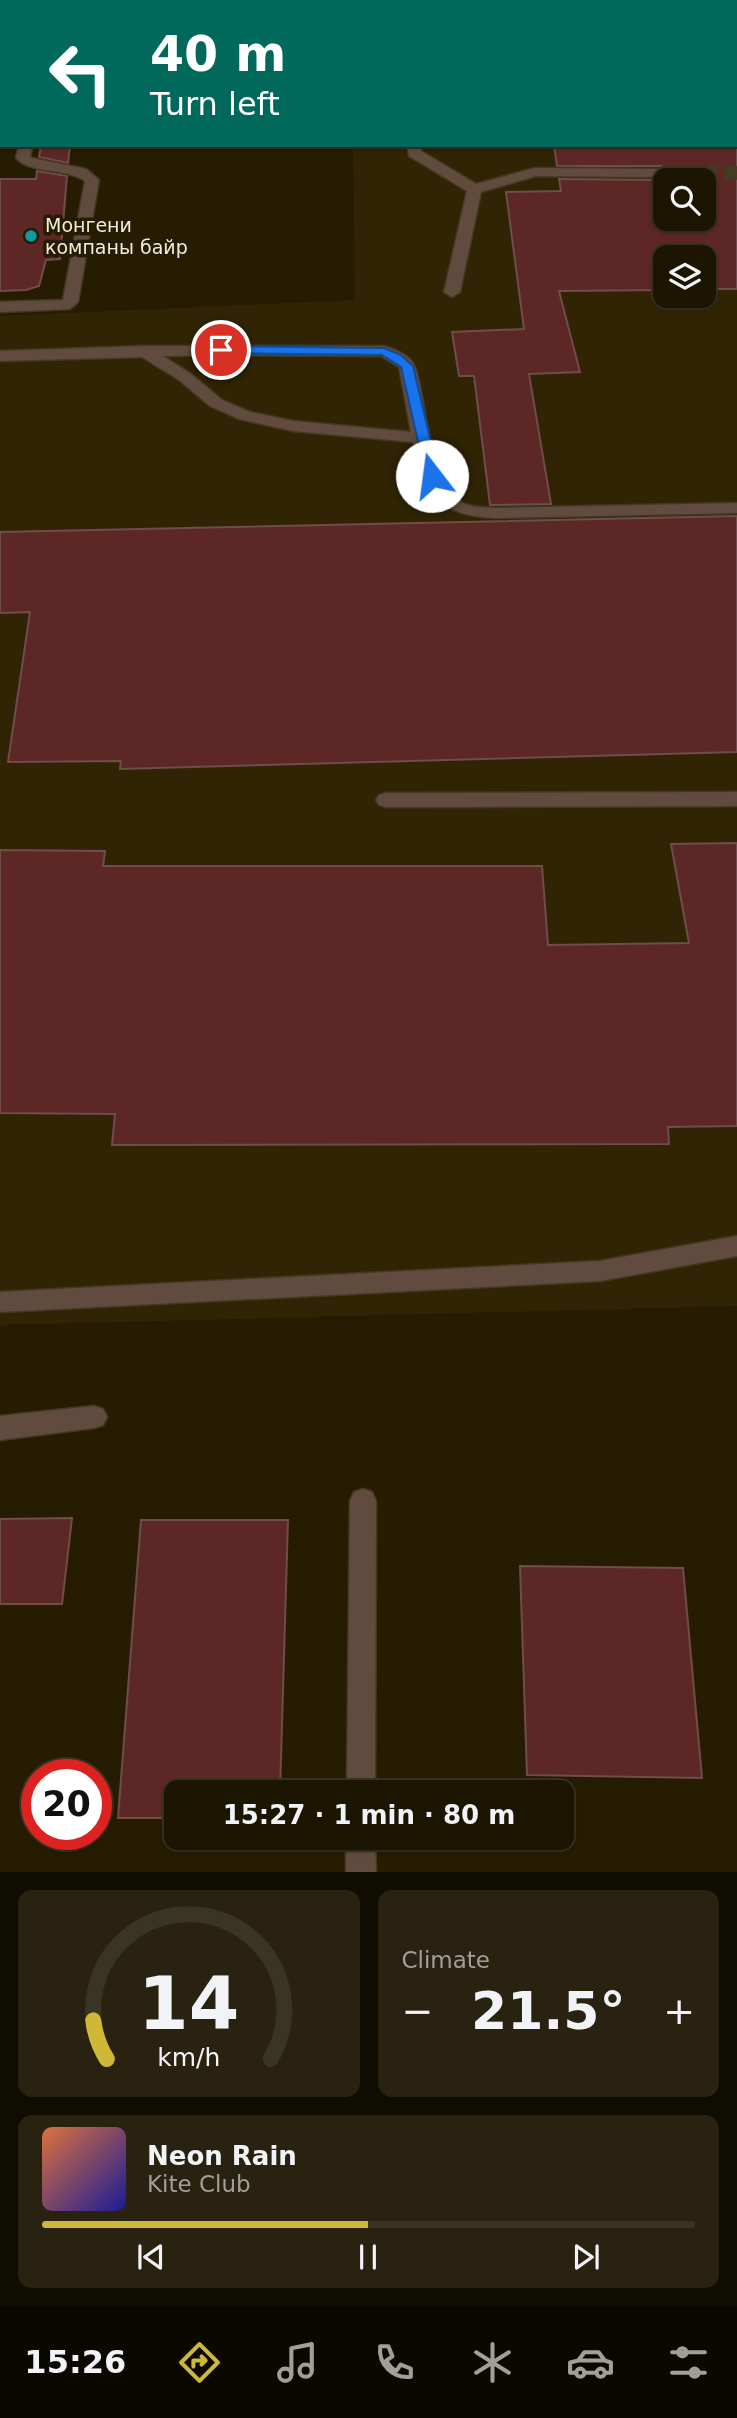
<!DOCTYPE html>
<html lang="en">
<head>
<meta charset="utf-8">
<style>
	:root { --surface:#1c1502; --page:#292211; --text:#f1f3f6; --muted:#a09f99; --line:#3a3424; --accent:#cfb837 }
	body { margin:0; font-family:"DejaVu Sans",sans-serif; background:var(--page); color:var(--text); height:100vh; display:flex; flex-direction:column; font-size:26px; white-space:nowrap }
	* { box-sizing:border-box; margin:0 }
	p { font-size:23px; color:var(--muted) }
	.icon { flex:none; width:38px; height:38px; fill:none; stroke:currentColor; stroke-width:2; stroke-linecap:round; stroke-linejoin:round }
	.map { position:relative; height:1872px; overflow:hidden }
	.sheet { display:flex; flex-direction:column; gap:18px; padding:18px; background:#0f0c01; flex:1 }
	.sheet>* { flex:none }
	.hud { position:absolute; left:0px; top:0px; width:738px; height:147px; box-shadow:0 2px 5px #0004,0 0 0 2px var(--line); background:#00695c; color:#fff; overflow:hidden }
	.controls { position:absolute; left:653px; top:168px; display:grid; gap:14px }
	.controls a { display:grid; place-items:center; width:63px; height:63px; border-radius:14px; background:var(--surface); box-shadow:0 2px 5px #0004,0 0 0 2px var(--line); font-size:35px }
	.speed { position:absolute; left:21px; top:1759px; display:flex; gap:14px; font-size:35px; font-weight:700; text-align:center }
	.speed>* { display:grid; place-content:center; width:91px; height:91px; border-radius:50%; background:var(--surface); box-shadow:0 2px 5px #0004,0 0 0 2px var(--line); line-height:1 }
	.speed .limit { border:10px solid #d22; background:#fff; color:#111 }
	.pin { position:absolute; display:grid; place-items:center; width:60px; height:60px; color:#fff; margin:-30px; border:4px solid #fff; border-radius:50%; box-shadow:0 2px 7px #0007 }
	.me { position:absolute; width:77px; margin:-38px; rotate:345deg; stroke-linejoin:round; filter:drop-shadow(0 0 5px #0008) }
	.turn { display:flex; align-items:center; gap:24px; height:147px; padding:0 35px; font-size:32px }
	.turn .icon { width:91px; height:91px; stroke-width:2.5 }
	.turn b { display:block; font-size:49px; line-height:60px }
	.big { font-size:52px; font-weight:700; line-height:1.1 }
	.sheet .widget { flex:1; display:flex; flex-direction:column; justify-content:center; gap:10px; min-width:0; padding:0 24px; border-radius:14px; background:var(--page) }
	.sheet .dial { align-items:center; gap:0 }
	.dial svg { height:182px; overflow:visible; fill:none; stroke:var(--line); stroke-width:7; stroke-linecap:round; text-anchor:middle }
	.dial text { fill:var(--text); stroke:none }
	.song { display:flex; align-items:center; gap:21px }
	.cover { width:84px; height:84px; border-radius:10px; background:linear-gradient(135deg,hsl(20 70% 55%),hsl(240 70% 35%)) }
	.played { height:7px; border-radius:4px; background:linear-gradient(90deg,var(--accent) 50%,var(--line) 50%) }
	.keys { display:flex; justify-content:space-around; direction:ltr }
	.heat { display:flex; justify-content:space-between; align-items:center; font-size:38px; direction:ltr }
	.sheet .tiles { flex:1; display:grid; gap:18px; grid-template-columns:1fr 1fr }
	.widget:last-child { grid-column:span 2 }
	.trip { position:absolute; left:164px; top:1780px; width:410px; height:70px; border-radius:14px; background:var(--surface); box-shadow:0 2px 5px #0004,0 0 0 2px var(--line); font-weight:700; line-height:70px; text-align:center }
	.menu { display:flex; height:112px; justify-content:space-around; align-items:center; background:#0b0801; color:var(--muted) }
	.menu .icon { width:49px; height:49px }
	.menu .current { color:var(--accent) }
	.menu b { font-size:32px; color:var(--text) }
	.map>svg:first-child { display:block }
	.built { fill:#312404; fill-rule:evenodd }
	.building { fill:#5d2725; stroke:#6e4d4a; stroke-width:2; fill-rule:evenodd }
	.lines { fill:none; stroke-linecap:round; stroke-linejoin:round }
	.minor-tunnel { stroke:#453b23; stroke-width:14; stroke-dasharray:14 7; stroke-linecap:butt }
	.minor-casing { stroke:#433921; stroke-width:3 }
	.minor { fill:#614b3e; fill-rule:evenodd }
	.route { fill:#1a73e8; stroke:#114b97; stroke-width:2 }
	.culture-dot { fill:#0f9aa8; stroke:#261c02; stroke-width:2.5 }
	.labels { text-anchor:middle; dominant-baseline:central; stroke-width:7; stroke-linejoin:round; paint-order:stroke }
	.far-poi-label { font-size:19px; fill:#f2ecdc; stroke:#261c02; text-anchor:start }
</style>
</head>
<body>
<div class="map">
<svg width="737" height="1872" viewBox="0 0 737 1872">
	<rect width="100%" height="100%" fill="#261c02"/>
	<path class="built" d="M352,0H737V1306L0,1325V316L355,300L353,145H737V2ZM665,180H704V219H665ZM665,257H704V296H665Z"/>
	<path class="building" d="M41,145H70L68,163L39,157Z
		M554,145H737V289H704V257H665V290L559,291L580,372L529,374L551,504L490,505L474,376H459L452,332L524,329L506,192L561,191L559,179L661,180L670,174L661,166H557ZM665,180H704V219H665Z
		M37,171L67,176L60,259L46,260L39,286L26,290L0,291V179H36Z
		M737,516V752L120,769L121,761L8,762L30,612L0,613V532Z
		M737,843V1126L668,1127L669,1144L112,1145L115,1114L0,1113V850L105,851L103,866H542L548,945L689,943L671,844Z
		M72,1518L62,1604H0V1519Z
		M141,1520H288L280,1792H177V1818H118Z
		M520,1566L683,1568L702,1778L527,1775Z"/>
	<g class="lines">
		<path class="minor-tunnel" d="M661,173H737"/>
		<defs>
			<path id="minor" d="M0,0H214L215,2H2L0,6Z
				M269,0H281V2H269Z
				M394,0H406V2H394Z
				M0,52H2V60H0Z
				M0,114H2V122H0Z
				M19,145H33L30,156L32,158L86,169L99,180L78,302L70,309L0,312V302L63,300L85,181C65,167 32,175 16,158Z
				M407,145H421V151L476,184L535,168L661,169L668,173L661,177L536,176L481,192L460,292L452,297L444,292L467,191L409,156Z
				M144,346H384C395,349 411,356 415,367C428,400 426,492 468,505C476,508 486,507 495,508L737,503V513L495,518C437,515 428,495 413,442L293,431L239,419L210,406L179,380L142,357L0,361V351ZM221,355L381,356L399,367L411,432L293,421L250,412L222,400L191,374L163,356Z
				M737,792V806L386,807L379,805L376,800L379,795L386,793Z
				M737,1236V1256L600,1281L0,1312V1292L600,1261Z
				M94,1406L103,1409L107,1417L103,1425L94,1428L0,1440V1416Z
				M363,1489L372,1492L376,1501L375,1792H347L350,1501L354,1492Z
				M346,1838H375L376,1872H346Z"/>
		</defs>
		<use href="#minor" class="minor-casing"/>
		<use href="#minor" class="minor"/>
	</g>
	<path class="route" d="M221,346L384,348L401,355L413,366L439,476L432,480L426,476L401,367L382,355L217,353V347Z"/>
	<circle class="culture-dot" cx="31" cy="236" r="7"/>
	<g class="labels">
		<g class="far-poi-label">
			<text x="45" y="225">Монгени<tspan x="45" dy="22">компаны байр</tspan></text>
		</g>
	</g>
</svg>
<div class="controls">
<a><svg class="icon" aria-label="search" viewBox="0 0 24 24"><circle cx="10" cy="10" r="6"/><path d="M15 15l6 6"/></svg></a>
<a><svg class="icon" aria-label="layers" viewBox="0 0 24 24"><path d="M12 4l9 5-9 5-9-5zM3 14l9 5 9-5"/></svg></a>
</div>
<div class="speed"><div class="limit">20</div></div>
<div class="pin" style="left:221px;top:350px;background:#d93025"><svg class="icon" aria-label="arrive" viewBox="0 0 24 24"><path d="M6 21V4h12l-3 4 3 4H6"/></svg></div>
<svg class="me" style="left:432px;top:476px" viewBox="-20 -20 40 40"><circle r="19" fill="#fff"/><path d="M0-13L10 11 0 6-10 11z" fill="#1a73e8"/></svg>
<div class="trip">15:27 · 1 min · 80 m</div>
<div class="hud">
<div class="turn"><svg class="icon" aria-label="left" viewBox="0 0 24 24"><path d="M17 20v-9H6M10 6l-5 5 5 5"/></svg><div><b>40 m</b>Turn left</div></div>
</div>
</div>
<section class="sheet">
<div class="tiles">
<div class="widget dial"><svg viewBox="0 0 100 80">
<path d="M14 69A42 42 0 1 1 86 69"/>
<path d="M14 69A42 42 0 0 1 8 52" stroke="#cfb837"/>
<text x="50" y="56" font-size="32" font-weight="700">14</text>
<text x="50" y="72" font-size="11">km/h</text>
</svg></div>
<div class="widget"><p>Climate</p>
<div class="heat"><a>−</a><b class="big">21.5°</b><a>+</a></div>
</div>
<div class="widget">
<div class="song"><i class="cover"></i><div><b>Neon Rain</b><p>Kite Club</p></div></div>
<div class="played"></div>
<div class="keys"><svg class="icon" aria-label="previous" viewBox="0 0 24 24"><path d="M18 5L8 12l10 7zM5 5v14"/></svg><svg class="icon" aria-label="pause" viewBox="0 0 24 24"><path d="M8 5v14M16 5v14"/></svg><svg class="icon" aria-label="next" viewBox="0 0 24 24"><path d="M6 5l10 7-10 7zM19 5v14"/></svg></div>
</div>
</div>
</section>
<nav class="menu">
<b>15:26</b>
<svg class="icon current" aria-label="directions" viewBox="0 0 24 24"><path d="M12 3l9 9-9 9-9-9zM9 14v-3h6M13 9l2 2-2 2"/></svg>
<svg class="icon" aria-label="music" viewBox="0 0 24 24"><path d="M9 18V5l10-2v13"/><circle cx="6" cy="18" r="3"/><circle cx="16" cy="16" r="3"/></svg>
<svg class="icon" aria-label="phone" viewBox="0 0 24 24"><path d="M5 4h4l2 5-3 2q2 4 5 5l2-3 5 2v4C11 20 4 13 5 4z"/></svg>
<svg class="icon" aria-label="climate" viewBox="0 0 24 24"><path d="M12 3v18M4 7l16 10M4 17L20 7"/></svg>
<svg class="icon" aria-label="car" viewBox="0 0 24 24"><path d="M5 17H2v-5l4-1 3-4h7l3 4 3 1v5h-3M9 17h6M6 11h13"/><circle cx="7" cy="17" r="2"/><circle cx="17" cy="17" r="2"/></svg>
<svg class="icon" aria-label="filters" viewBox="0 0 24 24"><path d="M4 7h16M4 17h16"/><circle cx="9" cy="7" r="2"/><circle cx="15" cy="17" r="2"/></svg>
</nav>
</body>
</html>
